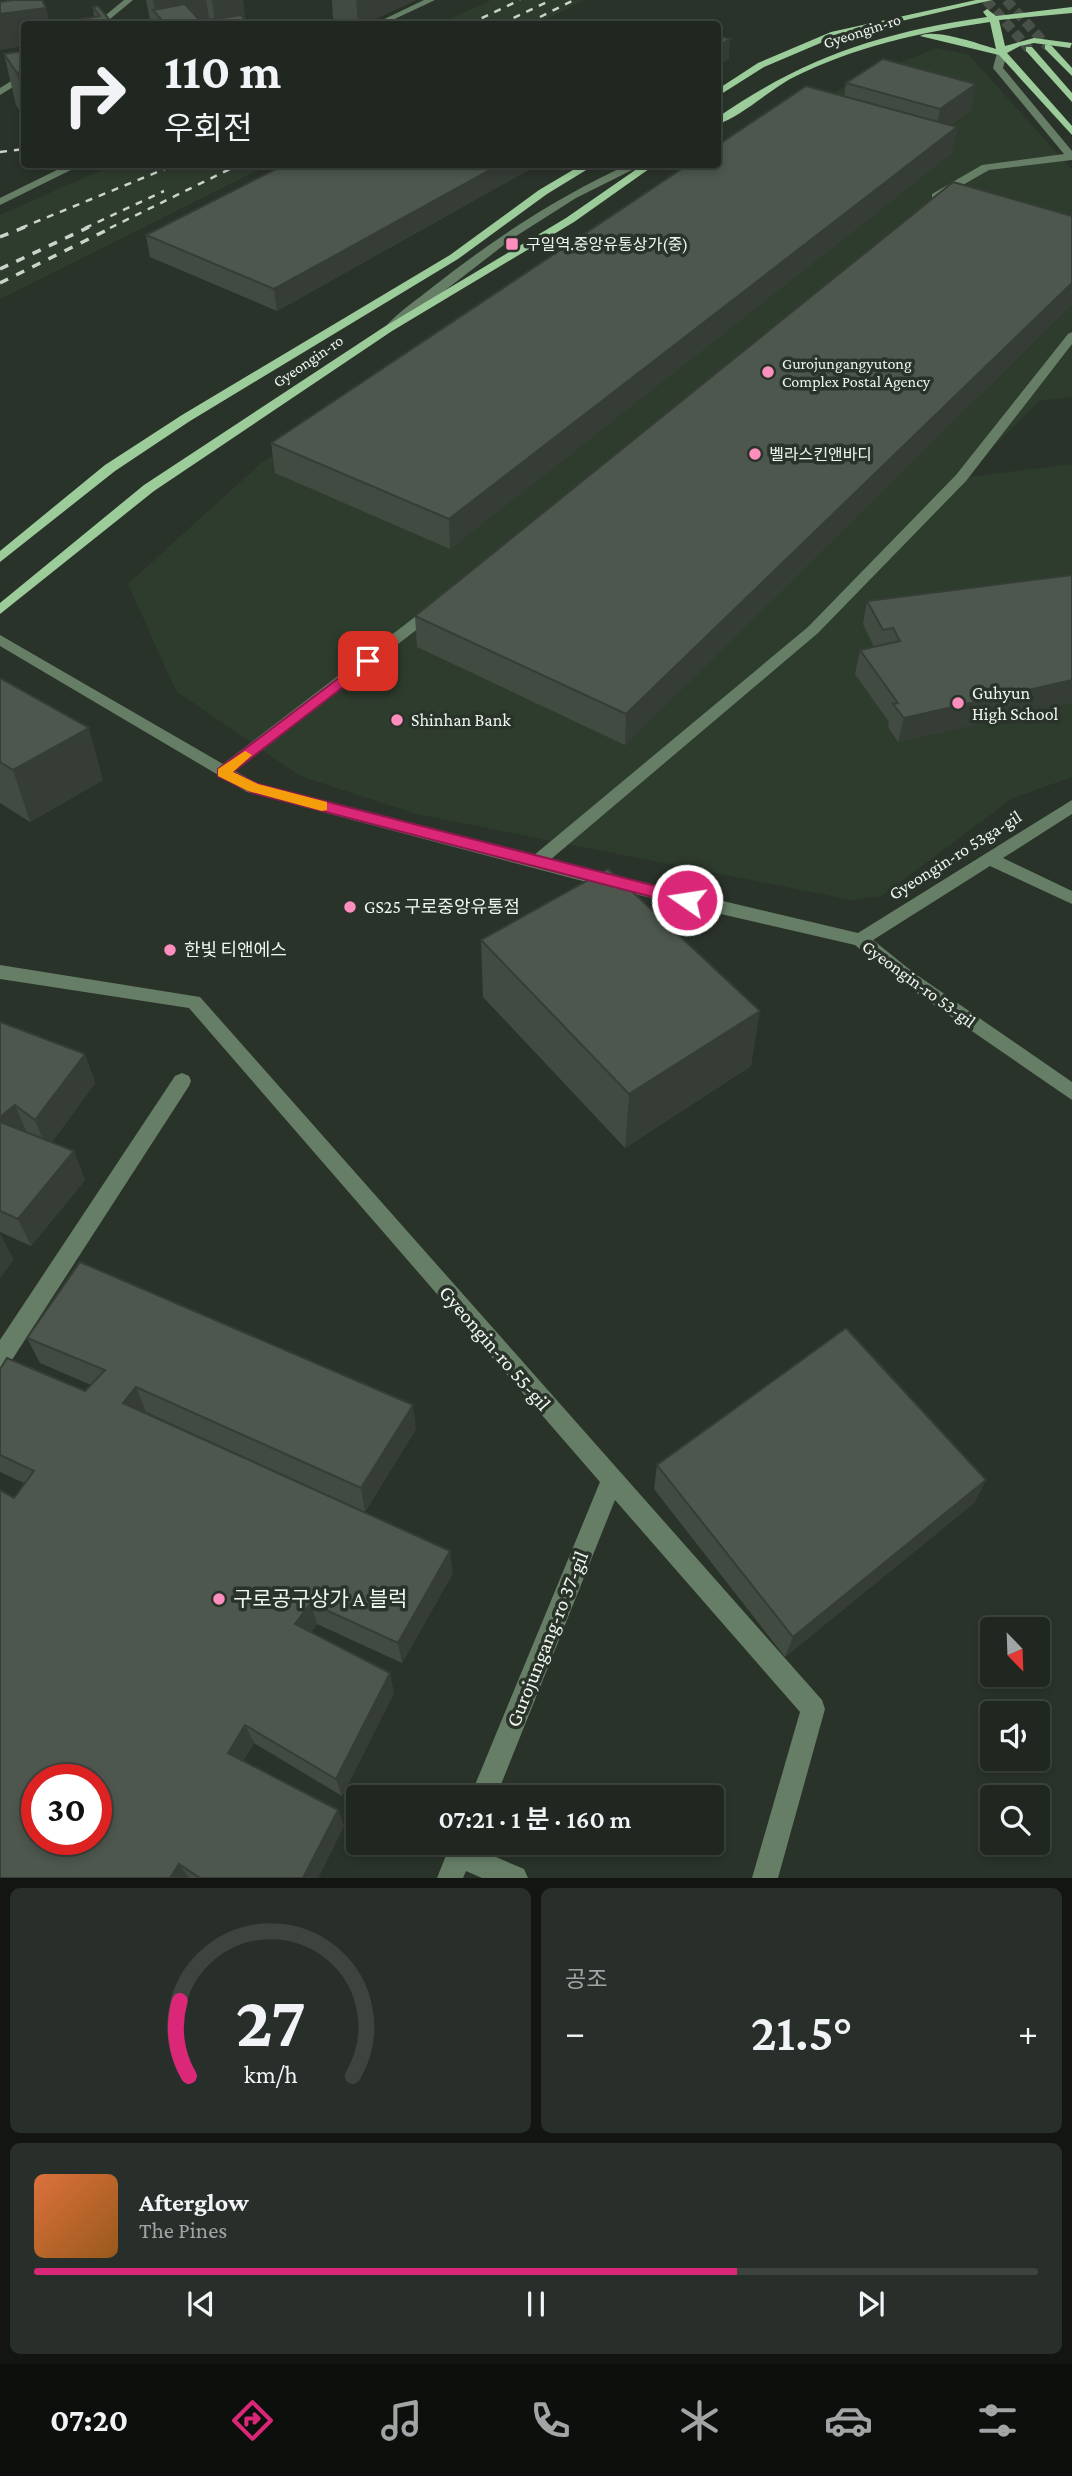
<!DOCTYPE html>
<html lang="ko">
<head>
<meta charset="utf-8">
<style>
	:root { --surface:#202620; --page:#282e29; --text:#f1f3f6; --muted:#a2a5a5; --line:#3d433e; --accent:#db2777 }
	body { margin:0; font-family:"Crimson Pro","Noto Sans KR",serif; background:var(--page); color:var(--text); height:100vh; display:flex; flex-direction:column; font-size:26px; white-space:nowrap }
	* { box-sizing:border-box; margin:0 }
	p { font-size:23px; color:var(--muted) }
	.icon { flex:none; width:38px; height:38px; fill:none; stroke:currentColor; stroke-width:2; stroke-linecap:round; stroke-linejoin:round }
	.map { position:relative; height:1878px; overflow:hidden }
	.drawer { display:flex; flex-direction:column; gap:10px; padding:10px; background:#121512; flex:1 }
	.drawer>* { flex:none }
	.top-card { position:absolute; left:21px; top:21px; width:700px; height:147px; border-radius:7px; box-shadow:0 4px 10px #0003,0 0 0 2px var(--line); background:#202620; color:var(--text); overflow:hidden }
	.needle { width:46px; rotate:157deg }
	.fabs { position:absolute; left:980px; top:1617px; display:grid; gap:14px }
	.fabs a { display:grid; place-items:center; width:70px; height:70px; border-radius:7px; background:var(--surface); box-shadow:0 4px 10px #0003,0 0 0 2px var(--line); font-size:35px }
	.speed { position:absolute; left:21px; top:1764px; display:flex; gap:14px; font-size:35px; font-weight:700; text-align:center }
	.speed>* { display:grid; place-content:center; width:91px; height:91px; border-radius:50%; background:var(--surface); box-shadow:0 4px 10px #0003,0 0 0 2px var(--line); line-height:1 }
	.speed .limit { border:10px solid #d22; background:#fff; color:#111 }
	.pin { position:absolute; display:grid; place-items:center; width:60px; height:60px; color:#fff; margin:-30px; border-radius:14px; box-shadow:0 4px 10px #0006 }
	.me { position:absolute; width:77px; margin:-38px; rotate:283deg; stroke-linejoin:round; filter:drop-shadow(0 0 5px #0008) }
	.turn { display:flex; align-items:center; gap:24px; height:147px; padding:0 28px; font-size:32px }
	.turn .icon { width:91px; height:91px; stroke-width:2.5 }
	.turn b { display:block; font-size:49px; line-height:60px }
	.big { font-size:52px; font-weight:600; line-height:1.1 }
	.drawer .card { flex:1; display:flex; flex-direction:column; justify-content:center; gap:10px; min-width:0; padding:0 24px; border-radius:10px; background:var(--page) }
	.drawer .dial { align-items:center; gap:0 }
	.dial svg { height:182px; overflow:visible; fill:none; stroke:var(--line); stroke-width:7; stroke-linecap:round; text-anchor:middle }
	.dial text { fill:var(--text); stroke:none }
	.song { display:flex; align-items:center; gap:21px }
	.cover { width:84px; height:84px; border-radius:10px; background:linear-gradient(135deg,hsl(20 70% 55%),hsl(30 70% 35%)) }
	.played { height:7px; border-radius:4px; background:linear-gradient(90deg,var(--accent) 70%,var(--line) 70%) }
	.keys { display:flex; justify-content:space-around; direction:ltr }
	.heat { display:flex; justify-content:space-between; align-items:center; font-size:38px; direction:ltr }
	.drawer .tiles { flex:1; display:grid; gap:10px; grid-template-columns:1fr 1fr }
	.card:last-child { grid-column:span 2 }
	.trip { position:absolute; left:346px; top:1785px; width:378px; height:70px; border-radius:7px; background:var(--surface); box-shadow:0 4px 10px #0003,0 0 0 2px var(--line); font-weight:600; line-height:70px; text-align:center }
	.menu { display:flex; height:112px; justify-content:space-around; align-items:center; background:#0d0f0d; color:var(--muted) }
	.menu .icon { width:49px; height:49px }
	.menu .current { color:var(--accent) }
	.menu b { font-size:32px; color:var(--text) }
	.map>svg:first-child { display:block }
	.built { fill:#2e3c2e }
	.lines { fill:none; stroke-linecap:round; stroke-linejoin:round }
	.major-tunnel { stroke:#485048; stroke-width:10; stroke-dasharray:10 4.5; stroke-linecap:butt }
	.minor { fill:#667e66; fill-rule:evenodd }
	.major { fill:#9bcc9a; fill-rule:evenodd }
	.rail-far1 { stroke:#ccd3cc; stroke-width:2.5; stroke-dasharray:7 7; stroke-linecap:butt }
	.rail { stroke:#ccd3cc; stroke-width:3.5; stroke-dasharray:9 9; stroke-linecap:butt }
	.wall { fill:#424b42 }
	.shaded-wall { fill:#363d36 }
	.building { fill:#4d574d; stroke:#363d36; stroke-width:2; fill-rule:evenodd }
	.route { fill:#db2777; stroke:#8e194d; stroke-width:2 }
	.slow { fill:#f59e0b }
	.poi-dot { fill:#fe8ebd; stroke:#2a332a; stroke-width:2.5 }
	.labels { text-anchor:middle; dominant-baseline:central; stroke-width:7; stroke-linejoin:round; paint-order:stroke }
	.far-street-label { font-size:16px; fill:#eff5ef; stroke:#2a332a }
	.far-poi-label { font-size:16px; fill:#eff5ef; stroke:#2a332a; text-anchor:start }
	.poi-label { font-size:18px; fill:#eff5ef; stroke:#2a332a; text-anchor:start }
	.street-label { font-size:18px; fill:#eff5ef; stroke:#2a332a }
	.near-street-label { font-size:21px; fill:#eff5ef; stroke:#2a332a }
	.near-poi-label { font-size:21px; fill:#eff5ef; stroke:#2a332a; text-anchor:start }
</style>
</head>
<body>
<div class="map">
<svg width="1072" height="1878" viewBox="0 0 1072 1878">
	<rect width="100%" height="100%" fill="#2a332a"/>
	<path class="built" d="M491,0H584L538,24H439Z
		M937,48L969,55L1072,170V397L1039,401L962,478L1072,464V777L1013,798L882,896L852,900L416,814L300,776L176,691L128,584L260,464L707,165L718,164L855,80Z
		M115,164L268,165L0,299V215Z"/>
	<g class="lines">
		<path class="major-tunnel" d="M986,0L1029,49
			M1006,0L1048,47"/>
		<path class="minor" d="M124,0H133L104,24H95Z
			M424,0H435L384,24H374Z
			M1002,50L1007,53L1003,68L1072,151V160L989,170L940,198H932V194L982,165L1064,154L993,68L997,53Z
			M24,73V80L0,95V88Z
			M69,164H83L0,205V198Z
			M629,164H644L576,198L513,238L395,329L385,327C399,311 418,299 434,286C495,238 559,196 629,164Z
			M1072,332V344L966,481L818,633L550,860L858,933L1072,800V814L1003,858L1072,891V904L990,866L873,940L914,973L1072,1082V1100L902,983L855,945L613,889L247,792L0,646V635L223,764L428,607H438V613L235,771L258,784L533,856L808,627L956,475L1068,334Z
			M0,965L200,997L822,1700L825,1709L778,1878H752L800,1712L615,1500L496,1797H470L600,1482L189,1008L0,979Z
			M182,1073L189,1076L191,1081L189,1086L8,1366L0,1369V1340L175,1076Z
			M451,1843H477L475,1848L524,1869L528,1878H482L466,1871L463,1878H437Z"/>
		<path class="major" d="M976,0H992L837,36L764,67L718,96V89L758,63L831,32Z
			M1072,7V13L999,20L1005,46L1034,38L1072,43L1070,48L1034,43L1020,46L1007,53L1072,126V135L999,55L920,36C934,28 979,44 996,49L990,22C921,32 853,47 790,79C769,91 738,118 718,124V117C805,57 882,32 987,17L983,12L987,9L996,16Z
			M1045,45H1051L1072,68V76L1045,49Z
			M1026,47H1032L1072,93V102L1026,51Z
			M583,164H596L547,194L458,259L190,421L115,471L0,562V551L105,465L182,415L450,255L539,190Z
			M644,164H656L574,222L392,331L154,491L0,614V603L144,485L384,327L566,218Z"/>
		<path class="rail-far1" d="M540,17L574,0
			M469,24L520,0
			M501,24L551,0
			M0,152L24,149
			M21,228L177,164
			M85,228L164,191
			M110,228L240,164"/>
		<path class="rail" d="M0,237L25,227
			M0,269L89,227
			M0,283L113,227"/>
	</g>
	<path class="wall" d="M146,0H243L245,21L248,24H151Z
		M332,0H416L364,24H349L333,19Z
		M93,7L113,24H82L81,19L94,17Z
		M24,51V118L16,105L4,54Z
		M846,83L976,84L971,110L950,125L957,127L952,153L450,549L275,473L271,443L844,97Z
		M286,164H539L277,311L150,257L146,235Z
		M1072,216V304L625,745L417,647L415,616Z
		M1072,575V702L898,742L888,727L889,722L855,674L860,650L874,647L863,624L867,601Z
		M0,678L103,780L30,822L0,803Z
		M481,940L751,1066L625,1148L483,997Z
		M0,1022L85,1054L95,1083L52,1142L85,1180L31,1246L0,1232Z
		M27,1338L416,1429L365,1512L146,1412L145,1413L453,1573L402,1663L317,1624L311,1632L394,1693L342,1796L254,1743L243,1761L338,1810L344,1826L318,1878H0L14,1498L24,1483L0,1472V1369L85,1391L91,1385L40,1363Z
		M657,1465L986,1480L974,1503L785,1657L654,1489Z"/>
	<path class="shaded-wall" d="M153,0H206L210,24L155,12Z
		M212,0H243L246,24H215Z
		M356,0H416L364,24H358Z
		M46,8L50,24H24V46L0,50V14Z
		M730,39L729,59L718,65V46Z
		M24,72V107L17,73Z
		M976,84L971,110L935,135L940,109Z
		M957,127L952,153L450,549L449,519Z
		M501,164H539L277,311L274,289Z
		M1072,283V304L625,745L626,714Z
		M1072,680V702L898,742L904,718Z
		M89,728L103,780L30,822L13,770Z
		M760,1011L751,1066L625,1148L629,1094Z
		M85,1054L95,1083L47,1149L35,1120Z
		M15,1105L27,1133L0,1128V1117Z
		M74,1151L85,1180L31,1246L18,1219Z
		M0,1233L14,1260L0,1278Z
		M136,1387L146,1412L134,1428L123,1403Z
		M413,1405L416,1429L365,1512L361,1488Z
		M986,1480L974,1503L785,1657L793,1637Z
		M450,1551L453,1573L402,1663L398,1643Z
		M311,1603L317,1624L302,1644L295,1624Z
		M390,1673L394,1693L342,1796L336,1779Z
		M245,1725L254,1743L237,1770L228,1753Z
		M338,1810L344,1826L318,1878H303Z
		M179,1864L189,1878H170Z"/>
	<path class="building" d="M14,0H42L46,8L0,14V2Z
		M185,4L200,21L241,15L248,24H165L153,10Z
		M98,6L113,24H85L81,19L100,16L93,7Z
		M660,21L672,24H654Z
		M718,36L730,39L718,46Z
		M24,51V72L17,73L4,54Z
		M883,59L976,84L940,109L846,83Z
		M806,86L957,127L449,519L271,443L689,164H718V145Z
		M286,164H501L274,289L146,235Z
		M953,182L1072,216V283L626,714L415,616Z
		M1072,575V680L904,718L893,704L898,703L860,650L900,641L893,628L883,630L867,601Z
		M0,678L89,728L13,770L0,762Z
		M608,869L760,1011L629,1094L481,940Z
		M0,1022L85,1054L35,1120L15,1105L0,1117Z
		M0,1122L74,1151L18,1219L0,1211Z
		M80,1262L413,1405L361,1488L136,1387L123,1403L450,1551L398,1643L311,1603L295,1624L390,1673L336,1779L245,1725L228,1753L338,1810L303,1878H200L179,1864L170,1878H0V1490L14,1498L34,1471L0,1455V1369L7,1358L85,1391L105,1370L27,1338ZM37,1780H96V1839H37Z
		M846,1328L986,1480L793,1637L657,1465Z"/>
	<path class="route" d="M368,656L373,658V664L233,772L258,784L687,894L695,900L692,904L687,906L253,793L218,776V769Z"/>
	<path class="slow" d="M245,751L252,755L233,772L258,784L327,802V810L322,811L248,791L218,776V769Z"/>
	<g class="poi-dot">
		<rect x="505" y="237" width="14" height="14" rx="3.5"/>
		<circle cx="768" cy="372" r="7"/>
		<circle cx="755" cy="454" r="7"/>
		<circle cx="958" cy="703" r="7"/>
		<circle cx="397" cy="720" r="7"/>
		<circle cx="350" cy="907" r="7"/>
		<circle cx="170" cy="950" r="7"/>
		<circle cx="219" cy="1599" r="7"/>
	</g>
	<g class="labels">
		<g class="far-street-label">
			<text transform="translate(862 31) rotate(-18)">Gyeongin-ro</text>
			<text transform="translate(308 361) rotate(-34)">Gyeongin-ro</text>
		</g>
		<g class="far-poi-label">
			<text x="526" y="244">구일역.중앙유통상가(중)</text>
			<text x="782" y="363">Gurojungangyutong<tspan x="782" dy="18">Complex Postal Agency</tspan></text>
			<text x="769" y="454">벨라스킨앤바디</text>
		</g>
		<g class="poi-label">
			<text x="972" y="693">Guhyun<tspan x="972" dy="21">High School</tspan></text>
			<text x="411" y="720">Shinhan Bank</text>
			<text x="364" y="907">GS25 구로중앙유통점</text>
			<text x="184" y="950">한빛 티앤에스</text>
		</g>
		<g class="street-label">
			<text transform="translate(955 855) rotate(-32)">Gyeongin-ro 53ga-gil</text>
			<text transform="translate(919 984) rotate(36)">Gyeongin-ro 53-gil</text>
		</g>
		<g class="near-street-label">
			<text transform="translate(495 1348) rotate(49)">Gyeongin-ro 55-gil</text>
			<text transform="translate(547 1639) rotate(-68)">Gurojungang-ro 37-gil</text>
		</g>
		<g class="near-poi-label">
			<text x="233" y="1599">구로공구상가 A 블럭</text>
		</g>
	</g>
</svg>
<div class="fabs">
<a><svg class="needle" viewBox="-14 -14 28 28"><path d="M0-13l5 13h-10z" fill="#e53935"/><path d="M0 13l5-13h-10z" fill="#a2a5a5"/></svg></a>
<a><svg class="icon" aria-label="sound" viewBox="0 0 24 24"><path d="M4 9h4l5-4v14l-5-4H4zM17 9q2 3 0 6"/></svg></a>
<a><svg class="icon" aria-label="search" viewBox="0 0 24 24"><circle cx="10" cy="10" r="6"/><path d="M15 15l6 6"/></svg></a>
</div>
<div class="speed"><div class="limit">30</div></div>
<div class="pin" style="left:368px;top:661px;background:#d93025"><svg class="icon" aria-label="arrive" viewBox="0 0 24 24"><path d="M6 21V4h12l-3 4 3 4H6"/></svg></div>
<svg class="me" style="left:687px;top:900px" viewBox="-20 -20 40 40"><circle r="17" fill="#db2777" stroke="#fff" stroke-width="3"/><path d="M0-11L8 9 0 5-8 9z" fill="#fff"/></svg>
<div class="trip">07:21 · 1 분 · 160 m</div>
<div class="top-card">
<div class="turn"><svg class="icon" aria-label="right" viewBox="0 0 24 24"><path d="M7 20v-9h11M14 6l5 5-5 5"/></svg><div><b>110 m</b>우회전</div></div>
</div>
</div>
<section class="drawer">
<div class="tiles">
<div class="card dial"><svg viewBox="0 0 100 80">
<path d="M14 69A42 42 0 1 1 86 69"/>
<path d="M14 69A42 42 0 0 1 10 36" stroke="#db2777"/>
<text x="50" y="56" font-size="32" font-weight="700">27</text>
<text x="50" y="72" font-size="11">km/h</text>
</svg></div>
<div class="card"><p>공조</p>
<div class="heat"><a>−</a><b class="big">21.5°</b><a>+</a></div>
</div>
<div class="card">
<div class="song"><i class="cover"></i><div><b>Afterglow</b><p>The Pines</p></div></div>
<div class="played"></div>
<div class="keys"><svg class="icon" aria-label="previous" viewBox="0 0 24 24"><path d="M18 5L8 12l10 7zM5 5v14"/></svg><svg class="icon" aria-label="pause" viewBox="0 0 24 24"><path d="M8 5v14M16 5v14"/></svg><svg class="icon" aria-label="next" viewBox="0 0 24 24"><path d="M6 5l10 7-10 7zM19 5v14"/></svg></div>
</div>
</div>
</section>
<nav class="menu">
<b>07:20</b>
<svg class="icon current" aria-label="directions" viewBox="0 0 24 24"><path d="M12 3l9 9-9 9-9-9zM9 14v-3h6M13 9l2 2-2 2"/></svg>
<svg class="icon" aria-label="music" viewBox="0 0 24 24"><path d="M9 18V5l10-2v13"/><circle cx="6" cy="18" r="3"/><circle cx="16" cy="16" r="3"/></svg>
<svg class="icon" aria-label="phone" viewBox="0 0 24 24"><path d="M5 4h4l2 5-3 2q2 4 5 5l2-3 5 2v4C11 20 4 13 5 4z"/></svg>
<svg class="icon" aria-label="climate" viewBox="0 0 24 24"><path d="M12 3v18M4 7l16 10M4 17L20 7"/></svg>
<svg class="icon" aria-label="car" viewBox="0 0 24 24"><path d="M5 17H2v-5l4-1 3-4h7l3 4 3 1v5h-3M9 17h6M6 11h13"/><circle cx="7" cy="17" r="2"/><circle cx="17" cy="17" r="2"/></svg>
<svg class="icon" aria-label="filters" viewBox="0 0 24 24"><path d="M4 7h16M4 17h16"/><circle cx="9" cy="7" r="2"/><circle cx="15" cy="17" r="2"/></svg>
</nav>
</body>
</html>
